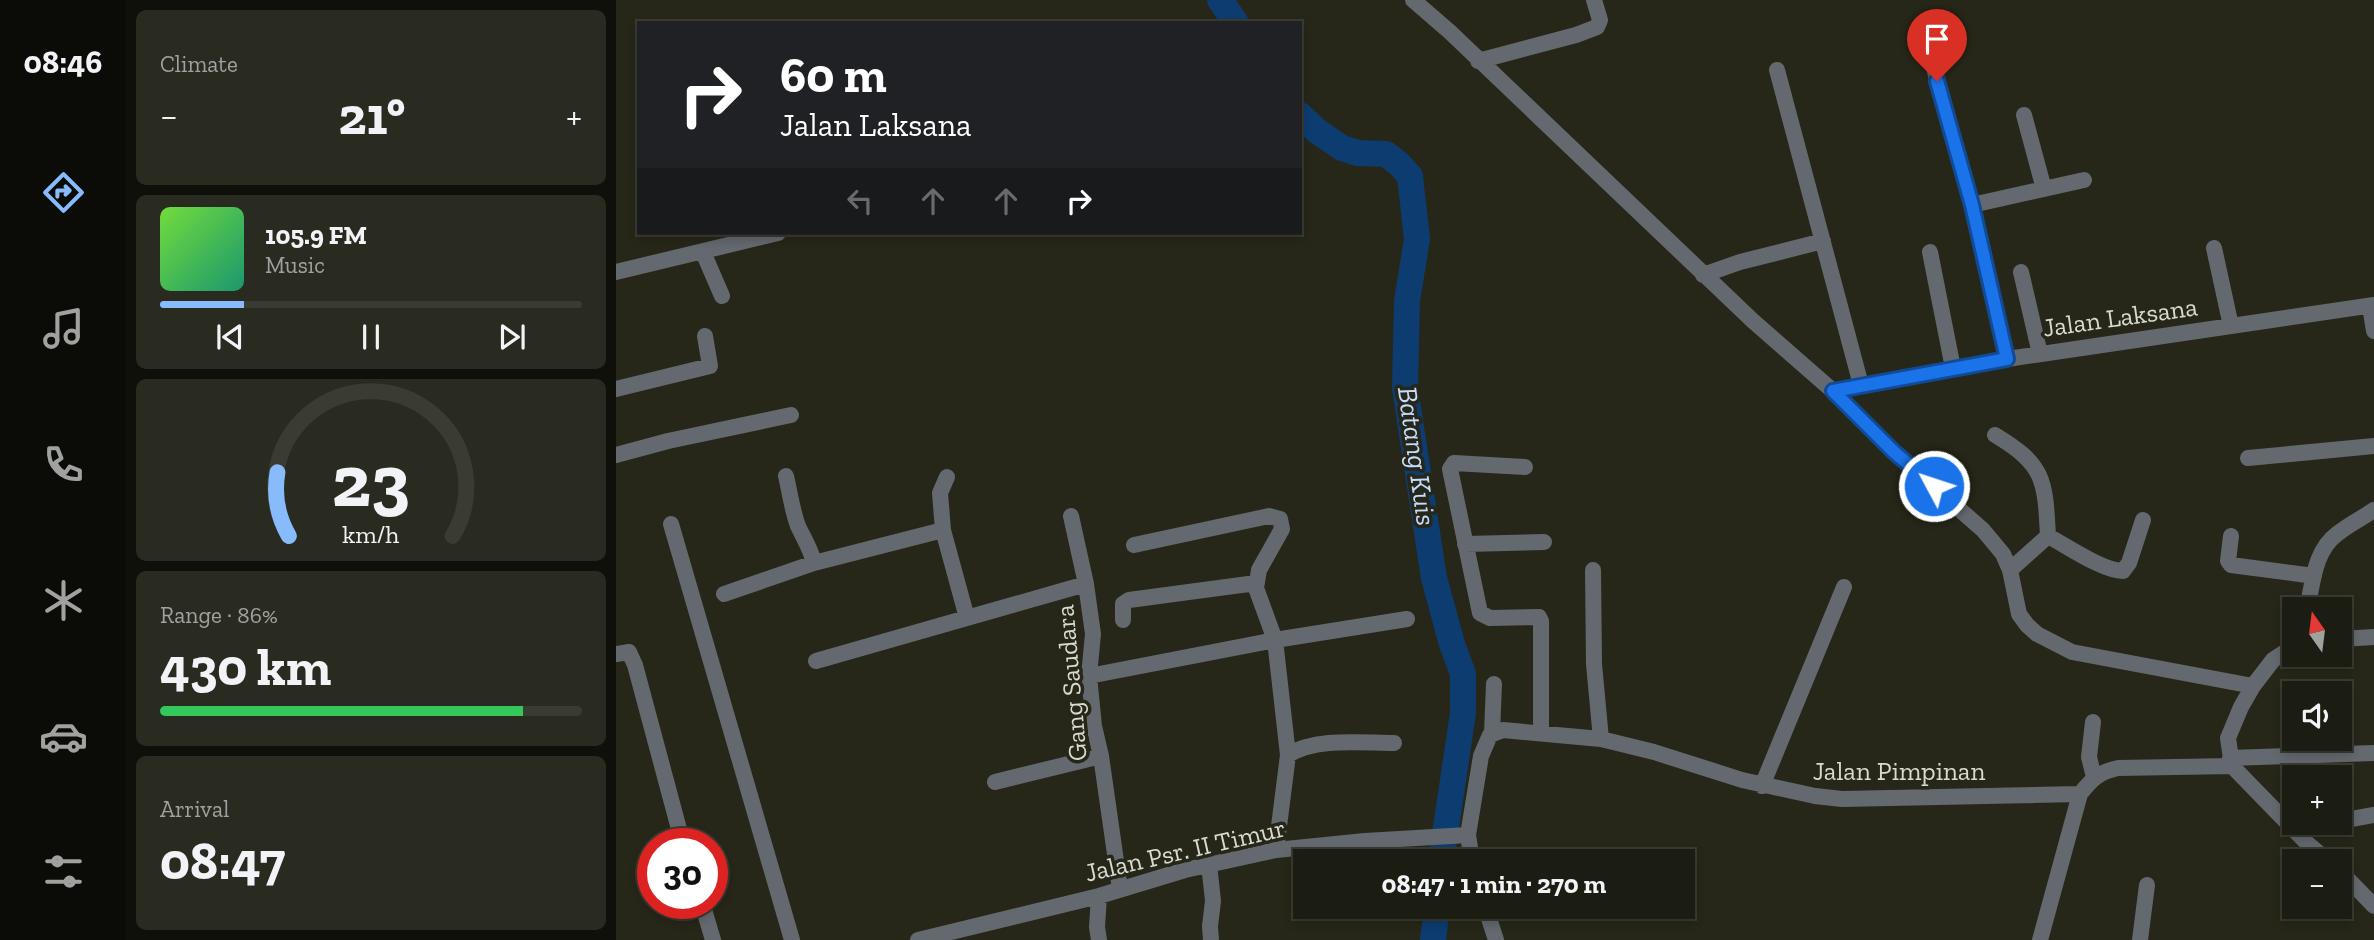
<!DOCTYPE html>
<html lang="en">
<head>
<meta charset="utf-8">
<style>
	:root { --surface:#1c1d12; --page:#292a20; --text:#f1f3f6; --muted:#a0a29f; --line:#3a3b32; --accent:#87bbfb }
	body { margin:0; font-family:"Zilla Slab",serif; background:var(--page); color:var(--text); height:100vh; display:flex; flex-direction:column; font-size:26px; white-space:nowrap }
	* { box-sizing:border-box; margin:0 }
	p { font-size:23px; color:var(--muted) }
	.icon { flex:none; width:38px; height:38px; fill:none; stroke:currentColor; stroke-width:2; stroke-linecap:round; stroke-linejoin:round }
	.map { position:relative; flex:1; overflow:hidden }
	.details { display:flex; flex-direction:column; gap:10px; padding:10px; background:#0f100a; width:490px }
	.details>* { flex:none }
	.banner { position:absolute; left:21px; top:21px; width:665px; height:214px; border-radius:0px; box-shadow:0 4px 10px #0003,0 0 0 2px var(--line); background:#202124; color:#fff; overflow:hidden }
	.needle { width:46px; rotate:346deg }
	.fabs { position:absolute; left:1666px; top:597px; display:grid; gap:14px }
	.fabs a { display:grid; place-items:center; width:70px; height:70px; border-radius:0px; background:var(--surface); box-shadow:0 4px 10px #0003,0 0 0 2px var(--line); font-size:35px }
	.speed { position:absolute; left:21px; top:828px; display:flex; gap:14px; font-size:35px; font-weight:700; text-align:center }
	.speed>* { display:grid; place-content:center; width:91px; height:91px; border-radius:50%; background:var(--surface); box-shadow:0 4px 10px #0003,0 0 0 2px var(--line); line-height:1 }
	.speed .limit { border:10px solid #d22; background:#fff; color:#111 }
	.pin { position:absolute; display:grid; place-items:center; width:60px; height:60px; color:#fff; margin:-72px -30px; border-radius:50% 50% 50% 0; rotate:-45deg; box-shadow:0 0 7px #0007 }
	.pin .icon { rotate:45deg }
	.me { position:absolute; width:77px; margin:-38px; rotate:310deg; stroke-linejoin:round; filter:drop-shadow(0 0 5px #0008) }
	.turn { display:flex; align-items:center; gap:24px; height:147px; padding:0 28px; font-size:32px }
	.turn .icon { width:91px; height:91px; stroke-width:2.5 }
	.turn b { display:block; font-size:49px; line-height:60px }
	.lanes { display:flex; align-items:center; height:66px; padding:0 28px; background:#0003; justify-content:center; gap:35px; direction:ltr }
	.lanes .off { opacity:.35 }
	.big { font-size:52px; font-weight:700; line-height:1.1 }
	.details .tile { flex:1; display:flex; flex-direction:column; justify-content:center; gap:10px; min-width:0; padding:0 24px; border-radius:10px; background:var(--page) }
	.details .dial { align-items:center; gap:0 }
	.dial svg { height:182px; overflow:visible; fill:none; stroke:var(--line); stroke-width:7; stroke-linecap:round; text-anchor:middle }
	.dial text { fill:var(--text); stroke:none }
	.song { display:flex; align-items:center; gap:21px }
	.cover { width:84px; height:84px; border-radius:10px; background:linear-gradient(135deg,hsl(100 70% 55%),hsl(160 70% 35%)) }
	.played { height:7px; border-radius:4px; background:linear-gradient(90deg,var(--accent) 20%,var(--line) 20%) }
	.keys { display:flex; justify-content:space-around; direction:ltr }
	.heat { display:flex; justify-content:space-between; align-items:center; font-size:38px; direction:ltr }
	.charge { height:10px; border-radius:5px; background:linear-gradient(90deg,#34c759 86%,var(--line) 0) }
	.trip { position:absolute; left:677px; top:849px; width:402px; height:70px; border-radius:0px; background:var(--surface); box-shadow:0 4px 10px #0003,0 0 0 2px var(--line); font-weight:700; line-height:70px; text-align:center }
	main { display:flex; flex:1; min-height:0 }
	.tabs { display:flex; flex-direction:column; width:126px; justify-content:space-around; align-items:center; background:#0b0c07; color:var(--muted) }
	.tabs .icon { width:49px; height:49px }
	.tabs .on { color:var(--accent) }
	.tabs b { font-size:32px; color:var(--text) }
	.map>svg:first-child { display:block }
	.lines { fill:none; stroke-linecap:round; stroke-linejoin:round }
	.river { stroke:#0d3c70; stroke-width:26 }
	.minor { stroke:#64696f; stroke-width:16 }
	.route-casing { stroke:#114b97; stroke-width:18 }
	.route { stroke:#1a73e8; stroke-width:12 }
	.labels { text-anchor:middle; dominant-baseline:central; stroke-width:7; stroke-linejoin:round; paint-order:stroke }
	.street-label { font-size:26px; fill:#d9dad0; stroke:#262718 }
	.water-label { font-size:28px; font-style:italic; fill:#c4ddfe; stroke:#262718 }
</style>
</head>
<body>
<main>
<nav class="tabs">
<b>08:46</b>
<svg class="icon on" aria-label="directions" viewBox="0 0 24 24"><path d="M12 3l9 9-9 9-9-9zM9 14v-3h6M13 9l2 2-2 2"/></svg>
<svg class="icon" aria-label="music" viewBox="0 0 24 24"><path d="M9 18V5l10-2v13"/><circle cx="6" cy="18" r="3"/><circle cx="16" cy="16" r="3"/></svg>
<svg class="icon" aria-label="phone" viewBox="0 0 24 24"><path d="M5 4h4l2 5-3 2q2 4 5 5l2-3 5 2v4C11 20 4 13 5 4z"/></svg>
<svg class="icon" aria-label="climate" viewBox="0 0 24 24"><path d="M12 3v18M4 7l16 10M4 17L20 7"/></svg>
<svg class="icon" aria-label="car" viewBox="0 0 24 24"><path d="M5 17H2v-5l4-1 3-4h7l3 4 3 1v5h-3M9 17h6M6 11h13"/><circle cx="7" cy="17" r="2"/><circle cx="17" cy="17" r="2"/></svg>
<svg class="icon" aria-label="filters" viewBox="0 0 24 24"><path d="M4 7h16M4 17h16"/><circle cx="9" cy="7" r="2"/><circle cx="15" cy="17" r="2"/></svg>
</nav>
<section class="details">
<div class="tile"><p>Climate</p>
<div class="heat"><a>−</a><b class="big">21°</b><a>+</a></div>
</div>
<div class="tile">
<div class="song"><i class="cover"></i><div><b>105.9 FM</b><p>Music</p></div></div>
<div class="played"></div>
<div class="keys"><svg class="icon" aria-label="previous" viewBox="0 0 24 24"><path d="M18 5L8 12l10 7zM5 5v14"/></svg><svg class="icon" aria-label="pause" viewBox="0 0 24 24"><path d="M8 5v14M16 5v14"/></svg><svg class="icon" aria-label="next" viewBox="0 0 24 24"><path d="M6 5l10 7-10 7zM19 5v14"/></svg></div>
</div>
<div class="tile dial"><svg viewBox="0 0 100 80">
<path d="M14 69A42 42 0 1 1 86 69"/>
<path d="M14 69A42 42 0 0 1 9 41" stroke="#87bbfb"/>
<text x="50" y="56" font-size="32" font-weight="700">23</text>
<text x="50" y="72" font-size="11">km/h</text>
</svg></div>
<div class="tile"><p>Range · 86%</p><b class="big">430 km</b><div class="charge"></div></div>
<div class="tile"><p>Arrival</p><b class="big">08:47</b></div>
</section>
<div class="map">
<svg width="1758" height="940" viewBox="0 0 1758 940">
	<rect width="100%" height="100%" fill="#262718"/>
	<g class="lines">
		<path class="river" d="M604,0L620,23
			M684,115L701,131L726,148L742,153L770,154L782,163L794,176L801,239L791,301L789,388L818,578L836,644L847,674V713L825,861
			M817,940L821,906"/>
		<path class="minor" d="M797,0L834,32L1137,321L1217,391L1278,452L1367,530L1387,554L1394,570L1403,614L1411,625L1421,634L1456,652L1637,686
			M1315,57L1356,205L1391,359
			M862,61L960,35L981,27L984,20L978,0
			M1161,70L1245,385
			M1408,115L1428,189
			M1356,205L1468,180
			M1598,248L1615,326
			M87,252L106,296
			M1314,252L1337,368
			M0,272L162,233
			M1405,272L1424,354
			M1087,275L1124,262L1207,241
			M1754,306L1758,331
			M0,389L94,366L89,336
			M1217,391L1391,359L1758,305
			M1379,435C1429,465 1429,480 1432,536L1394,570
			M0,455L52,441L175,415
			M1632,458L1758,446
			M909,467L838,463L834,469L864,613L874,618L923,617L925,621V733
			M170,476C174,493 176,510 182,526C188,539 195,549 198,563L327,530L351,618
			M455,516L470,584L477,634L473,676L478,726L485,756L504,889
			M55,524L176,940
			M327,530L324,493L331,477
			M1432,536C1451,546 1487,571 1507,571L1513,563L1527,520
			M1615,536L1612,561L1615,565L1698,576
			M849,544L928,542
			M518,545L653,516L664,519L666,529L643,570L640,588L659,640L672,755
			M977,570L978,664L985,739
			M108,594L198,563
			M1691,609C1697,583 1698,551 1721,534C1732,525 1746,518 1758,510
			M507,620V604L513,600L640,583
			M1724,639L1758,637
			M0,654L13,652L19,665L67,844
			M200,661L470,584
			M473,676L659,640L791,619
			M1477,722L1473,757L1478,777
			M876,733L878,684
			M1614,758L1758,753
			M1616,766L1612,738L1625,707L1637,686L1657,660L1678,646
			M379,782L485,756
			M1146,786L1228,587
			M1724,821L1758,815
			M1678,830L1718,822
			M660,850L672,755C700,737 746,743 778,743
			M856,861L852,835L865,756L874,735L887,730L985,739L1038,752L1126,780L1199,796L1226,799L1464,794C1476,779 1483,772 1502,768L1616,766L1691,843L1712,861
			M593,864L597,901L594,926L595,940
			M1724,871L1758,906
			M86,903L97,940
			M869,906L880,940
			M302,940L483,896L569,870L660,850L749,841L852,835
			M483,940L481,927L483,896
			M1424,940L1464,794
			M1524,940L1531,885"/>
	</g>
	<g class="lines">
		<defs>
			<path id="route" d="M1318,486L1278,452L1217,391L1391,359L1356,205L1321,81"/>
		</defs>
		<use href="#route" class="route-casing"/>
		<use href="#route" class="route"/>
	</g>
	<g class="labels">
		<g class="street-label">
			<text transform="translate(1504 317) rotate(-8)">Jalan Laksana</text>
			<text transform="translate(455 683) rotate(-95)">Gang Saudara</text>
			<text x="1283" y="771">Jalan Pimpinan</text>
			<text transform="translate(569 850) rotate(-13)">Jalan Psr. II Timur</text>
		</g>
		<g class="water-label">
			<text transform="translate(801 456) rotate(82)">Batang Kuis</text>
		</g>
	</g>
</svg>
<div class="fabs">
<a><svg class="needle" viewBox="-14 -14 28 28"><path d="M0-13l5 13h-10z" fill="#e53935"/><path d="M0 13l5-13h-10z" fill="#a0a29f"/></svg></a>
<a><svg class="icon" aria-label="sound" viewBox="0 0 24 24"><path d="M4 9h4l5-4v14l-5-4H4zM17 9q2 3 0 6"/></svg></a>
<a>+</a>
<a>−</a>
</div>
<div class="speed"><div class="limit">30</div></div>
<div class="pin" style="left:1321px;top:81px;background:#d93025"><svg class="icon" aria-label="arrive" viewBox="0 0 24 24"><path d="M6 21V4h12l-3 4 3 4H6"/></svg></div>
<svg class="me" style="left:1318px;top:486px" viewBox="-20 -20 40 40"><circle r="17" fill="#1a73e8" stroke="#fff" stroke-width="3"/><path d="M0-11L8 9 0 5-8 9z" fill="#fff"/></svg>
<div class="trip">08:47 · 1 min · 270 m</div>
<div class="banner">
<div class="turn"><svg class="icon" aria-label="right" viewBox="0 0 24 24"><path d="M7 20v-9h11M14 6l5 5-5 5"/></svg><div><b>60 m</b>Jalan Laksana</div></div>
<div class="lanes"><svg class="icon off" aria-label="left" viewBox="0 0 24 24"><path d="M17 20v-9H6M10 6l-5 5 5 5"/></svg><svg class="icon off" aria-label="ahead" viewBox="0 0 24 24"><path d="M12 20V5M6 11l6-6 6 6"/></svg><svg class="icon off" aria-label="ahead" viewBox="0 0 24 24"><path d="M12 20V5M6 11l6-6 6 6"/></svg><svg class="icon" aria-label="right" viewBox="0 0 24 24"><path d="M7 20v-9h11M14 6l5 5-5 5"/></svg></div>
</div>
</div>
</main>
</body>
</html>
